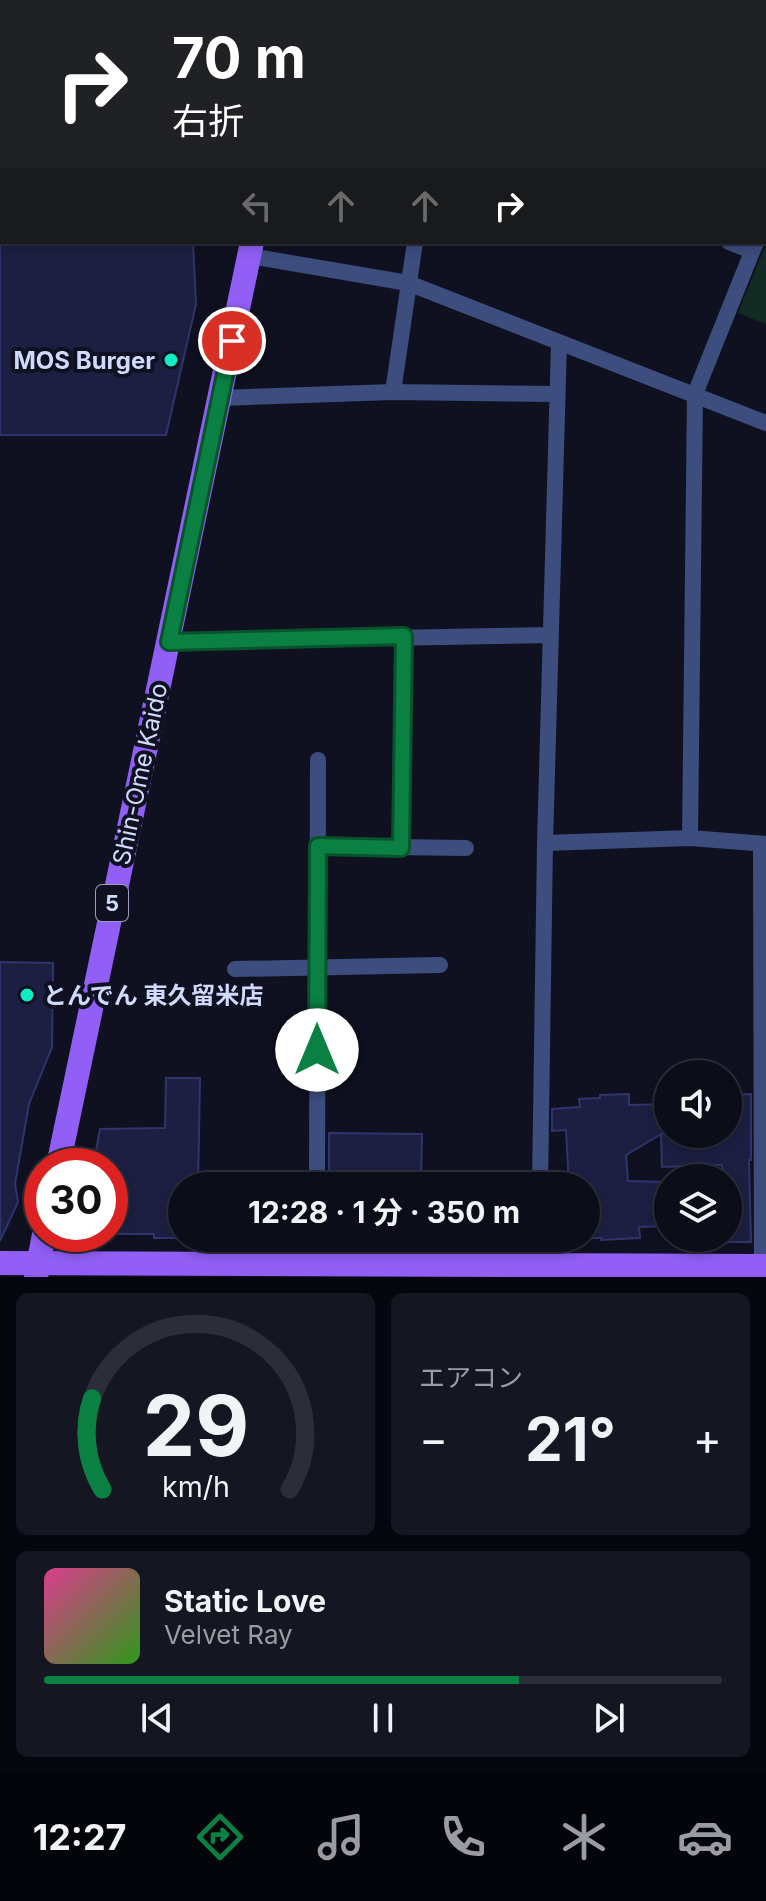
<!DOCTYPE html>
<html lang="ja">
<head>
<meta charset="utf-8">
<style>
	:root { --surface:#0b0d19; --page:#141622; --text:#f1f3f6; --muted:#9a9ca2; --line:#2b2d38; --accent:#0b8043 }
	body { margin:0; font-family:Inter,"Noto Sans JP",sans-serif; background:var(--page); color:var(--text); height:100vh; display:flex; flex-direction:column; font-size:30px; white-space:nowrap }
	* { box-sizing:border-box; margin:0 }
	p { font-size:26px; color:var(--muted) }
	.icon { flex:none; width:44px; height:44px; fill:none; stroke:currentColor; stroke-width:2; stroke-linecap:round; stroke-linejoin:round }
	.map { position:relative; height:1277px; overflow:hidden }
	.panel { display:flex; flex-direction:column; gap:16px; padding:16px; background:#06070e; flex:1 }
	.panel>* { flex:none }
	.top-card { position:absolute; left:0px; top:0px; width:766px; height:244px; box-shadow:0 4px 12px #0003,0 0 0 2px var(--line); background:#202124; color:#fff; overflow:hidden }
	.tools { position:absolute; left:654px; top:1060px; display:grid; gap:16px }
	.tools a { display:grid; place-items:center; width:88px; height:88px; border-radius:50%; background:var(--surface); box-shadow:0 4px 12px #0003,0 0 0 2px var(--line); font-size:40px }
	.speed { position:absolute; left:24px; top:1148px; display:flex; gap:16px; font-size:40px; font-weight:700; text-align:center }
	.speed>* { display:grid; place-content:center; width:104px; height:104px; border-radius:50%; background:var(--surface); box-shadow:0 4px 12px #0003,0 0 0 2px var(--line); line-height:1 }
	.speed .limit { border:12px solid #d22; background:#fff; color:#111 }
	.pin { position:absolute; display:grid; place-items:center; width:68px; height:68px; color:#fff; margin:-34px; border:4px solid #fff; border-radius:50%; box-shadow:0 2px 8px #0007 }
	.me { position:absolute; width:88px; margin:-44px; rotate:0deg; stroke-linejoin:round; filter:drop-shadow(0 0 6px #0008) }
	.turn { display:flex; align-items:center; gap:28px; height:168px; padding:0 40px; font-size:36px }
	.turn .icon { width:104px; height:104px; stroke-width:2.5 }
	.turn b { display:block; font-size:56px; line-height:68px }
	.lanes { display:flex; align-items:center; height:76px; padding:0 40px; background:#0003; justify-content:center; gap:40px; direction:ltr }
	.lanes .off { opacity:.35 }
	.big { font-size:60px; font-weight:700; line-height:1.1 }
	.panel .tile { flex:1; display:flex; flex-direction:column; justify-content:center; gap:12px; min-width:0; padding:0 28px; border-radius:12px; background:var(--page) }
	.panel .dial { align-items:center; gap:0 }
	.dial svg { height:208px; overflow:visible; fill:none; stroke:var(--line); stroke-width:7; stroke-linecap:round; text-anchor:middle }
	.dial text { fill:var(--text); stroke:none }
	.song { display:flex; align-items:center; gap:24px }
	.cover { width:96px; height:96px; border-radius:12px; background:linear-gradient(135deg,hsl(330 70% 55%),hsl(110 70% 35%)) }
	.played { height:8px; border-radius:4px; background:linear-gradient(90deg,var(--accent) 70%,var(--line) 70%) }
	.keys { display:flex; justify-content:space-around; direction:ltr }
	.heat { display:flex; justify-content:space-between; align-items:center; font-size:44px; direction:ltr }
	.panel .tiles { flex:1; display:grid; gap:16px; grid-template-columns:1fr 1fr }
	.tile:last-child { grid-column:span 2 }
	.trip { position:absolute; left:168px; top:1172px; width:432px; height:80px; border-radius:40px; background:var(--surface); box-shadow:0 4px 12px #0003,0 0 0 2px var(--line); font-weight:700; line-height:80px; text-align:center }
	.tab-bar { display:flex; height:128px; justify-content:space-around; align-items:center; background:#04050a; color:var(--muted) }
	.tab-bar .icon { width:56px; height:56px }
	.tab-bar .selected { color:var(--accent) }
	.tab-bar b { font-size:36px; color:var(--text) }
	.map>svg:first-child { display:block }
	.green { fill:#122b23 }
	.building { fill:#1c1f41; stroke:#2f356c; stroke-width:2 }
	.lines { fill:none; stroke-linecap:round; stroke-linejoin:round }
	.minor { stroke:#3c4d7e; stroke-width:16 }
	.primary { stroke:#925ff6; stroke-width:24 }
	.route-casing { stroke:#07532c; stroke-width:20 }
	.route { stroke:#0b8043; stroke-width:14 }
	.poi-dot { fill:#0dedc3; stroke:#0f1121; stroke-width:3 }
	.labels { text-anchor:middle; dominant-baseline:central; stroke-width:8; stroke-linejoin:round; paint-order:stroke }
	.shield { fill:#0f1121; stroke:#979dbb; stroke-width:2 }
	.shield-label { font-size:22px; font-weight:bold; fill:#d1d9fd }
	.poi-label { font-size:24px; font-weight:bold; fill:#d1d9fd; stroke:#0f1121; text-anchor:end }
	.street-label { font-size:24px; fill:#d1d9fd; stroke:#0f1121 }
</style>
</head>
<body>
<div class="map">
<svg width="766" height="1277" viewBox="0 0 766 1277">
	<rect width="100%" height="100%" fill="#0f1121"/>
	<path class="green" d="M766,244V324L738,313Z"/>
	<path class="building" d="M0,242H193L196,304L166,435H0Z
		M0,962L53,963L52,1047L29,1104L15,1184L18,1202L0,1241Z
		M166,1078H200L198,1186H182V1238H154V1234H110V1166H93L100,1129L165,1128Z
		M629,1094V1105L668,1104V1130L626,1155L628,1181L668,1182V1226L639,1227L640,1238L601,1240V1238H586V1186H569L566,1130L552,1131V1109L580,1107L579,1099L600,1098V1095Z
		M751,1094V1160H749L751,1242H728V1178H723L722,1165L662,1167L661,1134H728V1095Z
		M329,1133L422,1134L421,1186H329Z"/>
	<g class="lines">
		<path class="minor" d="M505,2V0
			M674,2L675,0
			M0,175H2
			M764,224L766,219
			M729,242L752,251
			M250,256L408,283L766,423
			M393,392L415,242
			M220,398L393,392L557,394
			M169,642L551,635
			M690,838L695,394L756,242
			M545,843L690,838L766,844
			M761,844L762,1266
			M318,846L466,848
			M401,848L404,636
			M235,969L440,965
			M317,1186L318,760
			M540,1186L545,843L559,343
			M317,1238V1265
			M538,1265L539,1238"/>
		<path class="primary" d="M303,2V0
			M58,1166L252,242
			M0,1263L766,1266
			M36,1277L44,1234"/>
	</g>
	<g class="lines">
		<defs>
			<path id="route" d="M232,341L169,642L404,636L401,848L318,846L317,1050"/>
		</defs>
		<use href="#route" class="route-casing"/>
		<use href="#route" class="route"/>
	</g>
	<g class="poi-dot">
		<circle cx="171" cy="360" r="8"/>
		<circle cx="27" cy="995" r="8"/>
	</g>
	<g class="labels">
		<rect class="shield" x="96" y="885" width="32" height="36" rx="6"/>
		<g class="shield-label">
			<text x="112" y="903">5</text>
		</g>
		<g class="poi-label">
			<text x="155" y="360">MOS Burger</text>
			<text x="43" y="995" text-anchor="start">とんでん 東久留米店</text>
		</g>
		<g class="street-label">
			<text transform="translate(140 774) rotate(-78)">Shin-Ome Kaido</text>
		</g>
	</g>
</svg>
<div class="tools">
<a><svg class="icon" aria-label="sound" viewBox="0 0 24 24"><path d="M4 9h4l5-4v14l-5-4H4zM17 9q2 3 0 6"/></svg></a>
<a><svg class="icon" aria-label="layers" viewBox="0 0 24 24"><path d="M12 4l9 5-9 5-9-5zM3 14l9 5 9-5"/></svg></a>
</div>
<div class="speed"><div class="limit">30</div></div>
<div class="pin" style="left:232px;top:341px;background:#d93025"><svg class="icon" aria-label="arrive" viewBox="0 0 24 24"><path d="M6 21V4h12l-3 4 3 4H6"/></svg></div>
<svg class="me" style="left:317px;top:1050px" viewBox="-20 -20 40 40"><circle r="19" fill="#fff"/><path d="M0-13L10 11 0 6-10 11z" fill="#0b8043"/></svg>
<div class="trip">12:28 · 1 分 · 350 m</div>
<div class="top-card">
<div class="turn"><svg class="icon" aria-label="right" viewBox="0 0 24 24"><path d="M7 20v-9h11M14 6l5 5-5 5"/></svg><div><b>70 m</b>右折</div></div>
<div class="lanes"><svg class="icon off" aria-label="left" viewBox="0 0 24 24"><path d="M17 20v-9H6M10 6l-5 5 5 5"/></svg><svg class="icon off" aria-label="ahead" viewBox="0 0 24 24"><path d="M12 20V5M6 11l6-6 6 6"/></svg><svg class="icon off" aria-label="ahead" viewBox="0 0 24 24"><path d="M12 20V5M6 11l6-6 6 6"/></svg><svg class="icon" aria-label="right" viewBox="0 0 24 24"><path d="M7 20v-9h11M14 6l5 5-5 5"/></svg></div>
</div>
</div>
<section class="panel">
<div class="tiles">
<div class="tile dial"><svg viewBox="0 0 100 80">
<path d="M14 69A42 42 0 1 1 86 69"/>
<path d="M14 69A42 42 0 0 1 10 34" stroke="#0b8043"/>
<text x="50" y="56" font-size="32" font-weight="700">29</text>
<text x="50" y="72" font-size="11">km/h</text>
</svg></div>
<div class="tile"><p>エアコン</p>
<div class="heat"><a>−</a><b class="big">21°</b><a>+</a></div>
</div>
<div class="tile">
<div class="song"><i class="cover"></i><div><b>Static Love</b><p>Velvet Ray</p></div></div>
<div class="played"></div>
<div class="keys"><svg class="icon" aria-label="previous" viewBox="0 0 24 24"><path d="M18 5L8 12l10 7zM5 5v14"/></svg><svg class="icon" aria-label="pause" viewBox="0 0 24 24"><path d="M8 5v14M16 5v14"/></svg><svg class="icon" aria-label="next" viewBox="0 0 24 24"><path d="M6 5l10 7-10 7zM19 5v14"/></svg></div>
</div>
</div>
</section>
<nav class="tab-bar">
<b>12:27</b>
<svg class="icon selected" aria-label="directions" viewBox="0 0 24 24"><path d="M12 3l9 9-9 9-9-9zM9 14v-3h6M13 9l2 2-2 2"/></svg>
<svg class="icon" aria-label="music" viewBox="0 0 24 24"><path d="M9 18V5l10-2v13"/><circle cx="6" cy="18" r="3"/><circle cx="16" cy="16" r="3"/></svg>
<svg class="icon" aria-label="phone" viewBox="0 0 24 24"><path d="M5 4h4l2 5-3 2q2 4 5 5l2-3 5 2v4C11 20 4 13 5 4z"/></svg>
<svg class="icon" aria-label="climate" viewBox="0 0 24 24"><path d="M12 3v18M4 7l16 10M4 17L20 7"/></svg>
<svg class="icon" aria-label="car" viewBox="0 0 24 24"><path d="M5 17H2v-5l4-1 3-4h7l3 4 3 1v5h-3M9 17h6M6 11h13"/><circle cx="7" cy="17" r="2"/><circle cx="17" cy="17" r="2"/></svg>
</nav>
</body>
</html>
